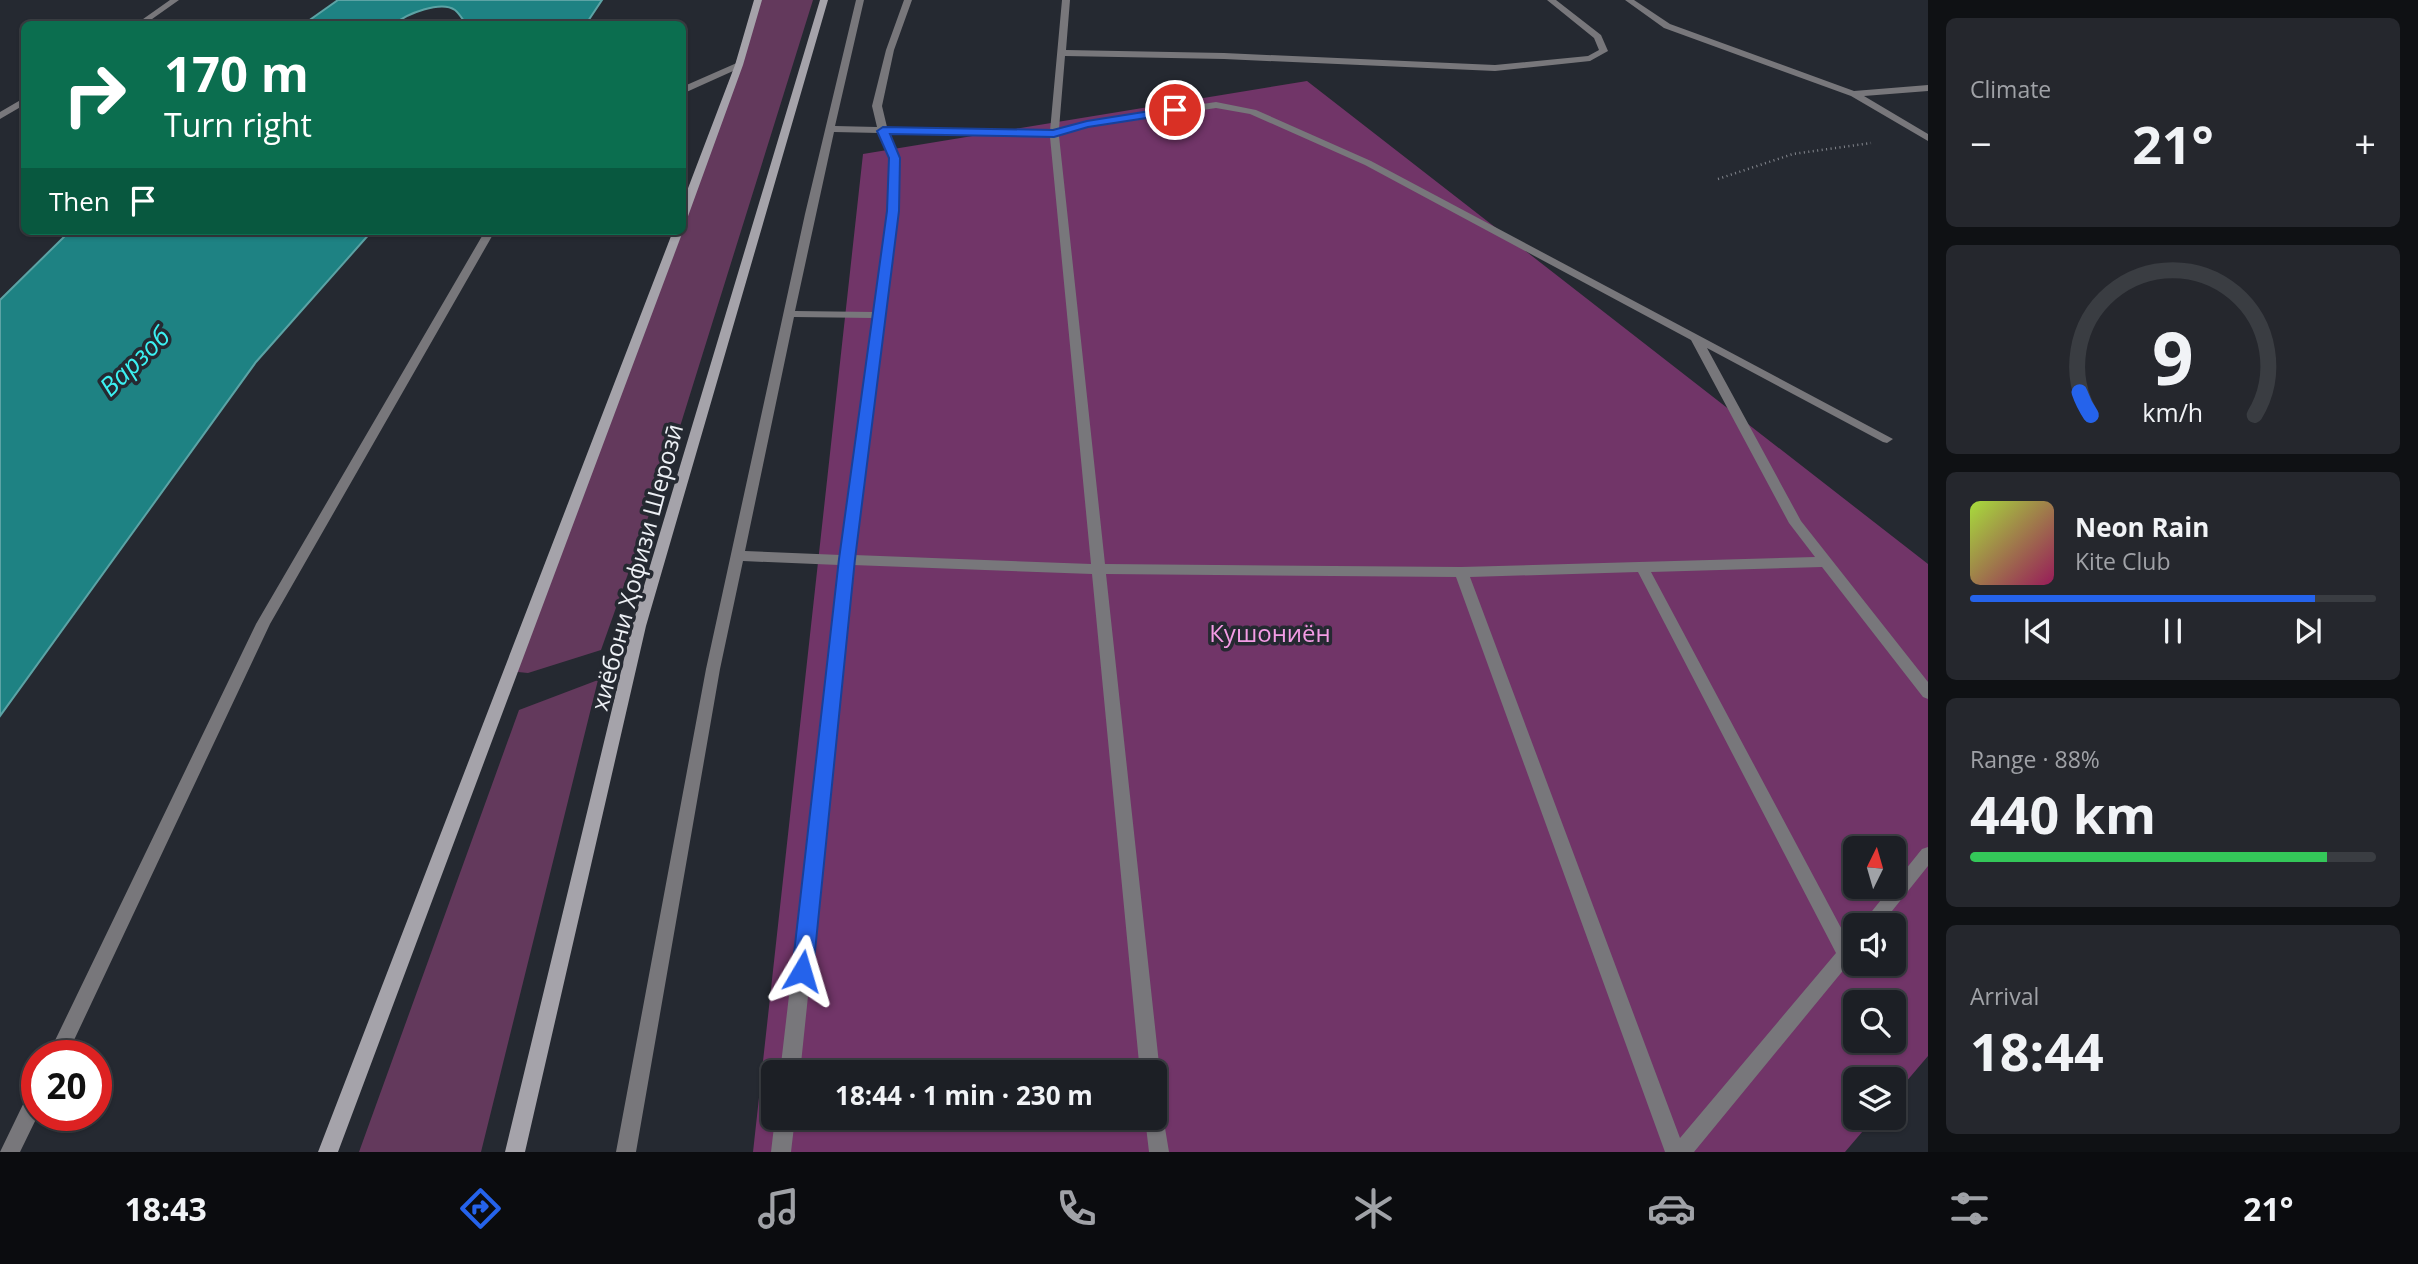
<!DOCTYPE html>
<html lang="en">
<head>
<meta charset="utf-8">
<style>
	:root { --surface:#1c1f25; --page:#25272d; --text:#f1f3f6; --muted:#a0a2a7; --line:#3a3d42; --accent:#2563eb }
	body { margin:0; font-family:"Open Sans",sans-serif; background:var(--page); color:var(--text); height:100vh; display:flex; flex-direction:column; font-size:26px; white-space:nowrap }
	* { box-sizing:border-box; margin:0 }
	p { font-size:23px; color:var(--muted) }
	.icon { flex:none; width:38px; height:38px; fill:none; stroke:currentColor; stroke-width:2; stroke-linecap:round; stroke-linejoin:round }
	.map { position:relative; flex:1; overflow:hidden }
	.side { display:flex; flex-direction:column; gap:18px; padding:18px; background:#0f1114; width:490px }
	.side>* { flex:none }
	.guide { position:absolute; left:21px; top:21px; width:665px; height:214px; border-radius:10px; box-shadow:0 2px 5px #0004,0 0 0 2px var(--line); background:#0b6e4f; color:#fff; overflow:hidden }
	.needle { width:46px; rotate:5deg }
	.buttons { position:absolute; left:1843px; top:836px; display:grid; gap:14px }
	.buttons a { display:grid; place-items:center; width:63px; height:63px; border-radius:10px; background:var(--surface); box-shadow:0 2px 5px #0004,0 0 0 2px var(--line); font-size:35px }
	.speed { position:absolute; left:21px; top:1040px; display:flex; gap:14px; font-size:35px; font-weight:700; text-align:center }
	.speed>* { display:grid; place-content:center; width:91px; height:91px; border-radius:50%; background:var(--surface); box-shadow:0 2px 5px #0004,0 0 0 2px var(--line); line-height:1 }
	.speed .limit { border:10px solid #d22; background:#fff; color:#111 }
	.pin { position:absolute; display:grid; place-items:center; width:60px; height:60px; color:#fff; margin:-30px; border:4px solid #fff; border-radius:50%; box-shadow:0 2px 7px #0007 }
	.me { position:absolute; width:77px; margin:-38px; rotate:7deg; stroke-linejoin:round; filter:drop-shadow(0 0 5px #0008) }
	.turn { display:flex; align-items:center; gap:24px; height:147px; padding:0 28px; font-size:32px }
	.turn .icon { width:91px; height:91px; stroke-width:2.5 }
	.turn b { display:block; font-size:49px; line-height:60px }
	.then { display:flex; align-items:center; height:66px; padding:0 28px; background:#0003; gap:14px; font-size:26px }
	.big { font-size:52px; font-weight:700; line-height:1.1 }
	.side .widget { flex:1; display:flex; flex-direction:column; justify-content:center; gap:10px; min-width:0; padding:0 24px; border-radius:10px; background:var(--page) }
	.side .dial { align-items:center; gap:0 }
	.dial svg { height:182px; overflow:visible; fill:none; stroke:var(--line); stroke-width:7; stroke-linecap:round; text-anchor:middle }
	.dial text { fill:var(--text); stroke:none }
	.song { display:flex; align-items:center; gap:21px }
	.cover { width:84px; height:84px; border-radius:10px; background:linear-gradient(135deg,hsl(80 70% 55%),hsl(330 70% 35%)) }
	.played { height:7px; border-radius:4px; background:linear-gradient(90deg,var(--accent) 85%,var(--line) 85%) }
	.keys { display:flex; justify-content:space-around; direction:ltr }
	.heat { display:flex; justify-content:space-between; align-items:center; font-size:38px; direction:ltr }
	.charge { height:10px; border-radius:5px; background:linear-gradient(90deg,#34c759 88%,var(--line) 0) }
	.trip { position:absolute; left:761px; top:1060px; width:406px; height:70px; border-radius:10px; background:var(--surface); box-shadow:0 2px 5px #0004,0 0 0 2px var(--line); font-weight:700; line-height:70px; text-align:center }
	.tabs { display:flex; height:112px; justify-content:space-around; align-items:center; background:#0b0c0f; color:var(--muted) }
	.tabs .icon { width:49px; height:49px }
	.tabs .current { color:var(--accent) }
	.tabs b { font-size:32px; color:var(--text) }
	main { display:flex; flex:1; min-height:0 }
	.map>svg:first-child { display:block }
	.green { fill:#63395c }
	.forest { fill:#713568; fill-rule:evenodd }
	.water { fill:#1e8283; stroke:#5ca3a5; stroke-width:2 }
	.lines { fill:none; stroke-linecap:round; stroke-linejoin:round }
	.path { stroke:#85888f; stroke-width:2.5; stroke-dasharray:1 3.5; stroke-linecap:butt }
	.service { fill:#78777b; fill-rule:evenodd }
	.minor { fill:#78777b; fill-rule:evenodd }
	.secondary { fill:#a5a3aa; fill-rule:evenodd }
	.route { fill:#2563eb; stroke:#184099; stroke-width:2 }
	.labels { text-anchor:middle; dominant-baseline:central; stroke-width:7; stroke-linejoin:round; paint-order:stroke }
	.street-label { font-size:24px; fill:#edf0f5; stroke:#252931 }
	.park-label { font-size:24px; fill:#f49ce5; stroke:#252931 }
	.water-label { font-size:26px; font-style:italic; fill:#3bf1f2; stroke:#252931 }
</style>
</head>
<body>
<main>
<div class="map">
<svg width="1928" height="1152" viewBox="0 0 1928 1152">
	<rect width="100%" height="100%" fill="#252931"/>
	<path class="green" d="M759,0H813L678,433L601,650L528,673L508,671L682,231L683,208Z
		M598,680L481,1152H359L519,710Z"/>
	<path class="forest" d="M1307,81L1928,564V1056L1894,1096V1080H1855V1118H1874L1845,1152H753L863,154ZM1855,849H1894V887H1855ZM1855,926H1894V964H1855ZM1855,1003H1894V1041H1855ZM774,1073H1155V1118H774Z"/>
	<path class="water" d="M338,0H602L586,24H466C463,20 459,13 455,10C441,0 406,14 395,24H304Z
		M70,231H372L256,362L0,716V300Z"/>
	<g class="lines">
		<path class="path" d="M1718,179L1793,154L1871,143"/>
		<path class="service" d="M856,0H864L835,126L877,127L872,106L886,50L904,0H912L894,50L882,106L887,127L1050,131L1062,0H1070L1066,50L1224,53L1495,65L1588,56L1599,50L1594,38L1547,0H1556L1601,35L1608,51L1590,61L1495,71L1224,59L1065,56L1059,129L1087,121L1216,102L1256,110L1371,161L1893,439L1887,443L1883,442L1707,348L1801,521L1928,682V699L1923,697L1822,567L1651,572L1847,939L1855,935V956L1694,1152H1665L1456,577L1106,574L1160,1073L1155,1080V1073H1140L1092,574L853,565L800,1073H780L839,565L743,561L720,669L636,1152H616L706,669L805,214ZM1216,108L1250,114L1365,165L1691,340L1789,523L1815,557L1461,567L1105,564L1059,136L1088,127ZM834,132L879,133L889,158L888,211L874,312L795,311ZM889,133L1050,137L1091,564L854,555L898,211L899,158ZM794,317L873,318L841,555L745,551ZM1638,572L1836,953L1680,1138L1470,577Z
			M1625,0H1634L1670,24L1854,91L1928,85V91L1864,96L1928,134V141L1851,96L1664,28Z
			M739,62L742,63V67L682,94V87Z
			M485,231H495L270,624L67,1055H48L256,624Z
			M1928,847V866L1880,926H1860L1922,849Z
			M37,1088L38,1115L20,1152H0L30,1090Z
			M1155,1107L1162,1110L1169,1152H1149L1145,1118H1155Z
			M775,1118H795L791,1152H771Z"/>
		<path class="minor" d="M170,0H179L145,24H136Z
			M24,98V105L0,119V112Z"/>
		<path class="secondary" d="M754,0H762L743,65L687,219L682,222V204L735,65Z
			M820,0H828L646,626L525,1152H505L632,626Z
			M682,230L683,231L338,1152H318L673,231Z"/>
	</g>
	<path class="route" d="M1175,107L1181,110L1179,113L1088,127L1054,137L890,134L900,158L899,211L855,559L813,971L810,977L802,980L795,977L792,971L839,559L887,211L889,158L877,131L883,127L1053,130L1087,121Z"/>
	<g class="labels">
		<g class="street-label">
			<text transform="translate(636 567) rotate(-75)">хиёбони Ҳофизи Шерозӣ</text>
		</g>
		<g class="park-label">
			<text x="1270" y="632">Кушониён</text>
		</g>
		<g class="water-label">
			<text transform="translate(134 361) rotate(-44)">Варзоб</text>
		</g>
	</g>
</svg>
<div class="buttons">
<a><svg class="needle" viewBox="-14 -14 28 28"><path d="M0-13l5 13h-10z" fill="#e53935"/><path d="M0 13l5-13h-10z" fill="#a0a2a7"/></svg></a>
<a><svg class="icon" aria-label="sound" viewBox="0 0 24 24"><path d="M4 9h4l5-4v14l-5-4H4zM17 9q2 3 0 6"/></svg></a>
<a><svg class="icon" aria-label="search" viewBox="0 0 24 24"><circle cx="10" cy="10" r="6"/><path d="M15 15l6 6"/></svg></a>
<a><svg class="icon" aria-label="layers" viewBox="0 0 24 24"><path d="M12 4l9 5-9 5-9-5zM3 14l9 5 9-5"/></svg></a>
</div>
<div class="speed"><div class="limit">20</div></div>
<div class="pin" style="left:1175px;top:110px;background:#d93025"><svg class="icon" aria-label="arrive" viewBox="0 0 24 24"><path d="M6 21V4h12l-3 4 3 4H6"/></svg></div>
<svg class="me" style="left:802px;top:971px" viewBox="-20 -20 40 40"><path d="M0-17L14 15 0 8-14 15z" fill="#2563eb" stroke="#fff" stroke-width="4"/></svg>
<div class="trip">18:44 · 1 min · 230 m</div>
<div class="guide">
<div class="turn"><svg class="icon" aria-label="right" viewBox="0 0 24 24"><path d="M7 20v-9h11M14 6l5 5-5 5"/></svg><div><b>170 m</b>Turn right</div></div>
<div class="then">Then<svg class="icon" aria-label="arrive" viewBox="0 0 24 24"><path d="M6 21V4h12l-3 4 3 4H6"/></svg></div>
</div>
</div>
<section class="side">
<div class="widget"><p>Climate</p>
<div class="heat"><a>−</a><b class="big">21°</b><a>+</a></div>
</div>
<div class="widget dial"><svg viewBox="0 0 100 80">
<path d="M14 69A42 42 0 1 1 86 69"/>
<path d="M14 69A42 42 0 0 1 9 59" stroke="#2563eb"/>
<text x="50" y="56" font-size="32" font-weight="700">9</text>
<text x="50" y="72" font-size="11">km/h</text>
</svg></div>
<div class="widget">
<div class="song"><i class="cover"></i><div><b>Neon Rain</b><p>Kite Club</p></div></div>
<div class="played"></div>
<div class="keys"><svg class="icon" aria-label="previous" viewBox="0 0 24 24"><path d="M18 5L8 12l10 7zM5 5v14"/></svg><svg class="icon" aria-label="pause" viewBox="0 0 24 24"><path d="M8 5v14M16 5v14"/></svg><svg class="icon" aria-label="next" viewBox="0 0 24 24"><path d="M6 5l10 7-10 7zM19 5v14"/></svg></div>
</div>
<div class="widget"><p>Range · 88%</p><b class="big">440 km</b><div class="charge"></div></div>
<div class="widget"><p>Arrival</p><b class="big">18:44</b></div>
</section>
</main>
<nav class="tabs">
<b>18:43</b>
<svg class="icon current" aria-label="directions" viewBox="0 0 24 24"><path d="M12 3l9 9-9 9-9-9zM9 14v-3h6M13 9l2 2-2 2"/></svg>
<svg class="icon" aria-label="music" viewBox="0 0 24 24"><path d="M9 18V5l10-2v13"/><circle cx="6" cy="18" r="3"/><circle cx="16" cy="16" r="3"/></svg>
<svg class="icon" aria-label="phone" viewBox="0 0 24 24"><path d="M5 4h4l2 5-3 2q2 4 5 5l2-3 5 2v4C11 20 4 13 5 4z"/></svg>
<svg class="icon" aria-label="climate" viewBox="0 0 24 24"><path d="M12 3v18M4 7l16 10M4 17L20 7"/></svg>
<svg class="icon" aria-label="car" viewBox="0 0 24 24"><path d="M5 17H2v-5l4-1 3-4h7l3 4 3 1v5h-3M9 17h6M6 11h13"/><circle cx="7" cy="17" r="2"/><circle cx="17" cy="17" r="2"/></svg>
<svg class="icon" aria-label="filters" viewBox="0 0 24 24"><path d="M4 7h16M4 17h16"/><circle cx="9" cy="7" r="2"/><circle cx="15" cy="17" r="2"/></svg>
<b>21°</b>
</nav>
</body>
</html>
